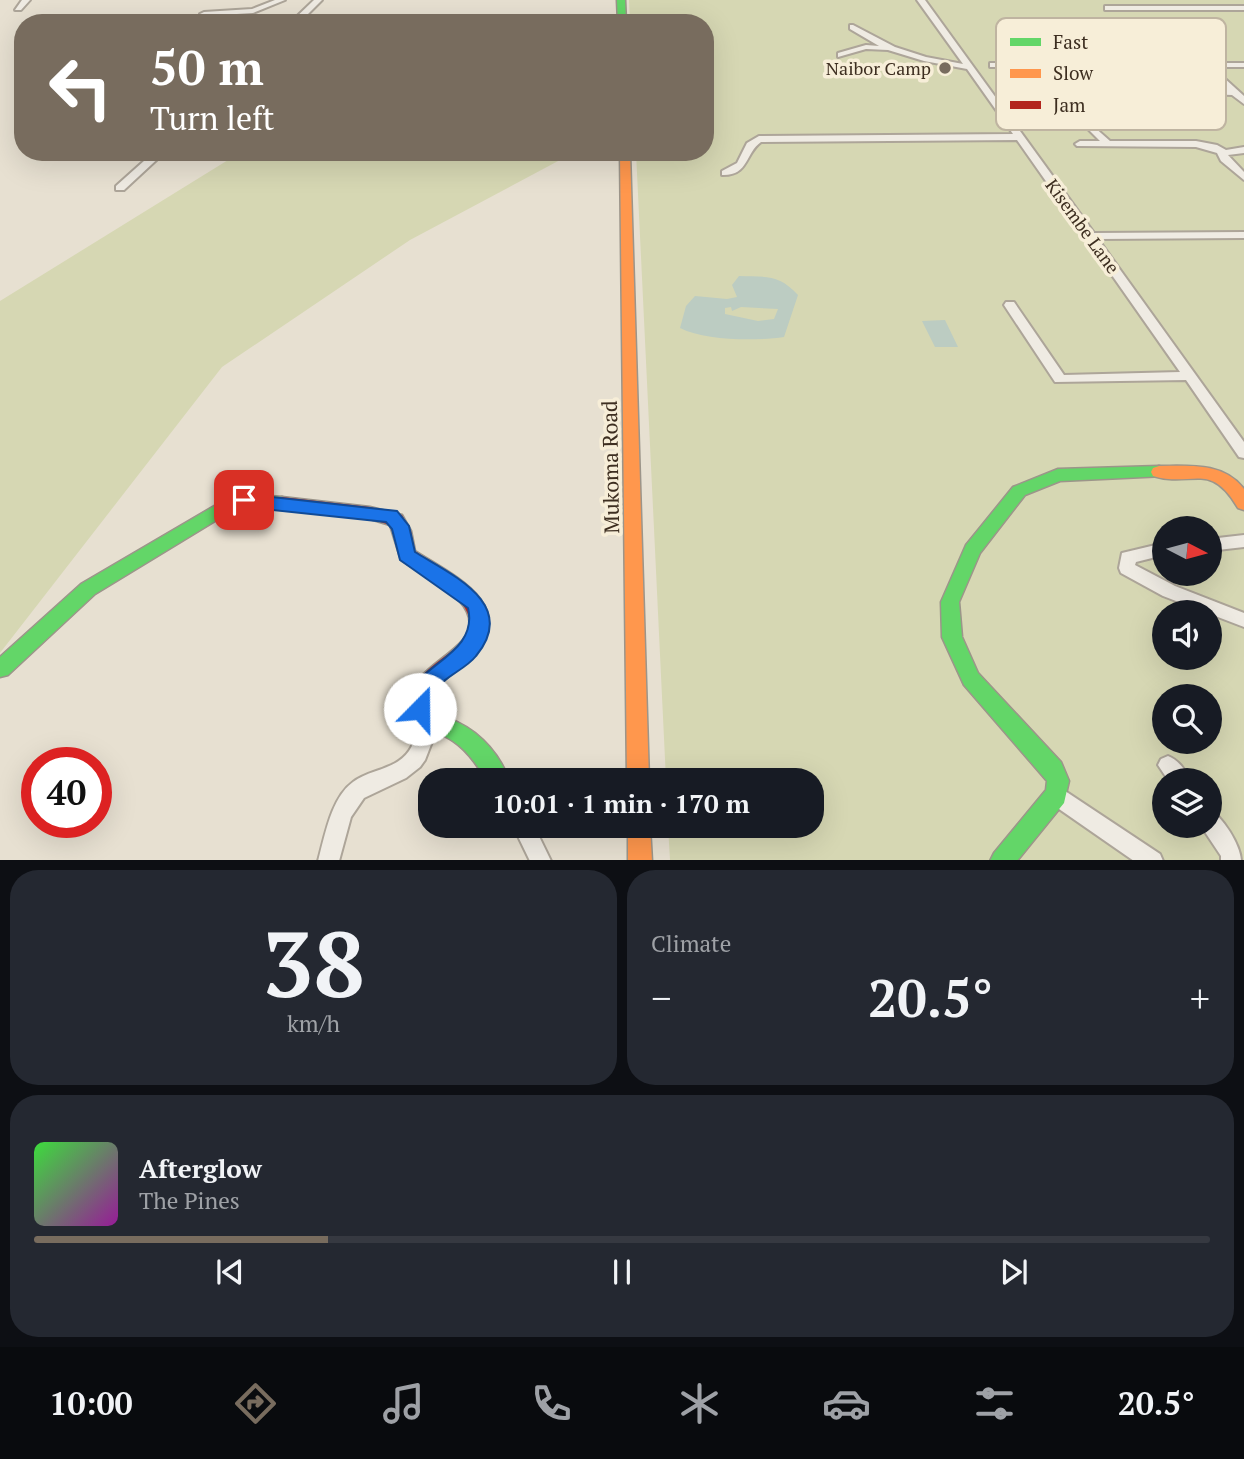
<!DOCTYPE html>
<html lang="en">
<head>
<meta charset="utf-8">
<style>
	:root { --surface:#171b24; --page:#242831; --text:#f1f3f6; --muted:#9ea1a6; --line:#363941; --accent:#786c5e }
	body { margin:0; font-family:"PT Serif",serif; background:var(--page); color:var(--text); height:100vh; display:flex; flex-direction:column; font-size:26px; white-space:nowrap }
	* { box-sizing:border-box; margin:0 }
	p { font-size:23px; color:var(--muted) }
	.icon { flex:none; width:38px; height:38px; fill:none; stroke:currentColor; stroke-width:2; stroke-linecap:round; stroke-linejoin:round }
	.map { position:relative; height:860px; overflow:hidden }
	.sheet { display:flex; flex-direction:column; gap:10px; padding:10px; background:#0d0f14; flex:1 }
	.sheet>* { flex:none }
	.banner { position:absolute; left:14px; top:14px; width:700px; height:147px; border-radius:28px; box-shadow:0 7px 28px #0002; background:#786c5e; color:#fff; overflow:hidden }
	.needle { width:46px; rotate:96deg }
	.fabs { position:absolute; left:1152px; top:516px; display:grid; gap:14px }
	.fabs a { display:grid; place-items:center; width:70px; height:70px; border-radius:50%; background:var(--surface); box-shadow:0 7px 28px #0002; font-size:35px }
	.speed { position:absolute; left:21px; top:747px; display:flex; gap:14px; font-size:35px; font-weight:700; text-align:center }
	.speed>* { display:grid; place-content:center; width:91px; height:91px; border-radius:50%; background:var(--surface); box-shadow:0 7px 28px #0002; line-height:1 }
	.speed .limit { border:10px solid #d22; background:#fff; color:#111 }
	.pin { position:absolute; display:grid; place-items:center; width:60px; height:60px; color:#fff; margin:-30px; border-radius:14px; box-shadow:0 4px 10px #0006 }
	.me { position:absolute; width:77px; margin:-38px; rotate:22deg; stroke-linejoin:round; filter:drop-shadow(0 0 5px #0008) }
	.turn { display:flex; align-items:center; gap:24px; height:147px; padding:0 21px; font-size:32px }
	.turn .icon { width:91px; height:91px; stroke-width:2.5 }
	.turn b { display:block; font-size:49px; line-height:60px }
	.big { font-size:52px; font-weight:700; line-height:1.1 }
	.sheet .tile { flex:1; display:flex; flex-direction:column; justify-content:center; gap:10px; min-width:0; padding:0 24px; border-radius:28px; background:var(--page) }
	.sheet .dial { align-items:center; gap:0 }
	.dial b { font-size:91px; line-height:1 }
	.song { display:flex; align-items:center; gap:21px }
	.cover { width:84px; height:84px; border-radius:10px; background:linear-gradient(135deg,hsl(120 70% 55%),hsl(300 70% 35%)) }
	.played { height:7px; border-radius:4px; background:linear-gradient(90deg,var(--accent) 25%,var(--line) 25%) }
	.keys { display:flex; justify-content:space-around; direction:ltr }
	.heat { display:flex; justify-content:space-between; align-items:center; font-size:38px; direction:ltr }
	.sheet .tiles { flex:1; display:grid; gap:10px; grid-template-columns:1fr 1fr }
	.tile:last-child { grid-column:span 2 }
	.trip { position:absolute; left:418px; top:768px; width:406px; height:70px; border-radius:28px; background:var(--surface); box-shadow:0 7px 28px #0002; font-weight:700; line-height:70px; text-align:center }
	.menu { display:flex; height:112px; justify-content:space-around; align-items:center; background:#090b0e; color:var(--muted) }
	.menu .icon { width:49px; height:49px }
	.menu .selected { color:var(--accent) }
	.menu b { font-size:32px; color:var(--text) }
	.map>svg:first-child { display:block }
	.green { fill:#d6d7b3; fill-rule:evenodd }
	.water { fill:#bcccc2; fill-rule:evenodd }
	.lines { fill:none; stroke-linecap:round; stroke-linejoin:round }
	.street-casing { stroke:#ada599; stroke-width:4 }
	.fast-casing { stroke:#9c958a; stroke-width:3 }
	.slow-casing { stroke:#9c958a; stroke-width:3 }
	.jam-casing { stroke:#9c958a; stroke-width:3 }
	.street { fill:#efebe3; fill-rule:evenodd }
	.fast { fill:#63d668; fill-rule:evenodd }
	.slow { fill:#ff974d; fill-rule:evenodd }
	.jam { fill:#b3261e; fill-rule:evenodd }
	.route { fill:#1a73e8; stroke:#114b97; stroke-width:2 }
	.poi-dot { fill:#786c5e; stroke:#f7eed8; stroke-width:2.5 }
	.labels { text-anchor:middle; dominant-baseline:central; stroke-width:7; stroke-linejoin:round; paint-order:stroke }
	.far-poi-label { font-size:18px; fill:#3d2e20; stroke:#f7eed8; text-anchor:end }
	.far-street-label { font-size:18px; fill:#3d2e20; stroke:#f7eed8 }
	.street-label { font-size:21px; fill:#3d2e20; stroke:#f7eed8 }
	.key { fill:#f7eed8; stroke:#bfb4a1; stroke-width:2 }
	.key-label { font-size:19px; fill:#3d2e20 }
</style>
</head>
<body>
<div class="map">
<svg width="1244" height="861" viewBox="0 0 1244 861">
	<rect width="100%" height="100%" fill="#e7e0d1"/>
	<path class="green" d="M629,0H1244V860H670L668,826H812V780H666L636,152H705V23H630ZM1164,528H1209V574H1164ZM1164,612H1209V658H1164ZM1164,696H1209V742H1164ZM1164,780H1209V826H1164Z
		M241,152H575L410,240L222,367L0,653V301Z"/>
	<path class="water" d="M739,276C766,277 779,274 798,295L784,337C755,341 706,341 680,328L686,306L695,296L727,299L737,297L732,285ZM731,307L732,311L741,307L778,309L774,319L758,321L725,314V308Z
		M945,320L958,347H935L922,321Z"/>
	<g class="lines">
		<defs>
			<path id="street" d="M22,0H30L21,10H15Z
				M275,0H285L253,13L204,16L200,14L204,12L252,9Z
				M314,0H322L299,23H290Z
				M917,0H925L1094,233L1244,232V238L1098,239L1244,442V458L1239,457L1186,380L1055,382L1004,305L1006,302H1014L1064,375L1180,372L1017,140L761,142C745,153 749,176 722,175V171L737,163L747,143L759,136L1013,134L967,69L924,61L888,50L866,49L838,57V53L866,45L879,46L850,29V25H853L895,47L926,57L963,64Z
				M1108,6H1244V10H1105V6Z
				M993,63H1244V67H1212L1244,96V104L1232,95L1180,93L1179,91L1183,88L1226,89L1203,67H990V63Z
				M1093,126L1110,141H1196L1217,145L1226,150L1244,147V153L1228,155L1244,172V180L1221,161L1217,153L1196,147L1077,146L1075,144L1080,141H1100L1088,129Z
				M154,152H165L124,190H116V186Z
				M1244,535V547L1209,551V539Z
				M1164,543V555L1136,562L1135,565L1175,586L1244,613V627L1163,596L1121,573L1119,568L1122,553Z
				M428,713L435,715L437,721L435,734L425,760L420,767L406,778L364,798L351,817L339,861H318C325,836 331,798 353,782C370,769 396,770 409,751C417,740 416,726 421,715Z
				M1168,756C1178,760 1186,770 1190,780H1168L1158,765L1161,759Z
				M1056,785L1160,854L1163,861H1134L1049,802L1046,795L1049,788Z
				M1209,810C1222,815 1241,846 1241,861H1221V856L1201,826H1209Z
				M513,826H534L551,861H530Z"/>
			<path id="fast" d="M617,0H625L626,23H618Z
				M1159,466L1165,468L1167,472L1165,476L1060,481L1025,495L980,553L959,602L962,637L978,673L1061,762L1069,781L1064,803L1017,861H990L994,853L1046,790L1047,781L964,685L942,637L941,602L966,545L1013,487L1058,469Z
				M244,494L282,497L288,499L291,503L288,507L282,509L238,507L95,594L8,675L0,677V657L81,584L228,498Z
				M428,674L435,677L438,683L431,708C437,717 450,718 459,723C482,734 501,757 509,780H486C478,766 468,751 453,741C432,727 422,736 410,709L421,677Z"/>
			<path id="slow" d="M620,152H630L649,780H627Z
				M1159,466C1190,466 1223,462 1244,489V510L1238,508C1210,460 1193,488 1153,476L1151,472L1153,468Z
				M628,826H650L652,861H628Z"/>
			<path id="jam" d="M282,497L370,507L402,515L411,531L415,551C450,574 517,603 476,653C464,667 447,675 435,689L428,692L421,689L418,683L421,677C433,663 451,654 463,640C491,605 424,576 401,560L390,525L370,519L276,507L273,503L276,499Z"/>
		</defs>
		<use href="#street" class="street-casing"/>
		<use href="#fast" class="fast-casing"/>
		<use href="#slow" class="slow-casing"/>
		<use href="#jam" class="jam-casing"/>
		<use href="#street" class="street"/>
		<use href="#fast" class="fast"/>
		<use href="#slow" class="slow"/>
		<use href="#jam" class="jam"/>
	</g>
	<path class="route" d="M244,494L397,511L409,526L415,552C452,575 519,604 476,656C465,670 444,676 435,691C430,698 431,708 427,716L420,719L412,716C390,668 481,663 468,608L400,560L392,529L386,522L244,507L238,505L235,500L238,496Z"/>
	<circle class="poi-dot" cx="945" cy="68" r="7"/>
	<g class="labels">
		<g class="far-poi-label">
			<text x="931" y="68">Naibor Camp</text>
		</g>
		<g class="far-street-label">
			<text transform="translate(1083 226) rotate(54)">Kisembe Lane</text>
		</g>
		<g class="street-label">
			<text transform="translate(610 467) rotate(-91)">Mukoma Road</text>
		</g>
	</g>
	<rect x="996" y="18" width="230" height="112" rx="10" class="key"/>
	<rect x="1010" y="38" width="31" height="8" fill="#63d668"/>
	<rect x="1010" y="69" width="31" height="9" fill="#ff974d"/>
	<rect x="1010" y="101" width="31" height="8" fill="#b3261e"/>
	<g class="key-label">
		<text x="1053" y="49">Fast</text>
		<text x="1053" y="80">Slow</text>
		<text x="1053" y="112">Jam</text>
	</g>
</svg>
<div class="fabs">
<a><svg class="needle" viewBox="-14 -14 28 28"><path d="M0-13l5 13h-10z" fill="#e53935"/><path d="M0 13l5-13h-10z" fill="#9ea1a6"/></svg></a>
<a><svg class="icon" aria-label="sound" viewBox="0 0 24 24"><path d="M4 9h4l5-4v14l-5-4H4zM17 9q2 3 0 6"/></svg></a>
<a><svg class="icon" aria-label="search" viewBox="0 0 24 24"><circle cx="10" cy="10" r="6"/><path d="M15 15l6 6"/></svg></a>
<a><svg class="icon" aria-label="layers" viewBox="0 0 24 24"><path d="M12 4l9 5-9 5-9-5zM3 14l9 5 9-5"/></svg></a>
</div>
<div class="speed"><div class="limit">40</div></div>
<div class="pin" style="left:244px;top:500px;background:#d93025"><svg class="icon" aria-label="arrive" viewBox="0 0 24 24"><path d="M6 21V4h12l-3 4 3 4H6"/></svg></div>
<svg class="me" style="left:420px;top:709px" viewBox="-20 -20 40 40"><circle r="19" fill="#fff"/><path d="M0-13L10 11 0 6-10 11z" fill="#1a73e8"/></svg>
<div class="trip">10:01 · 1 min · 170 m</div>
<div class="banner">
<div class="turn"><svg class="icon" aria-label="left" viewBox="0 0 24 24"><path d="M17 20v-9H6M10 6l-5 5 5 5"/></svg><div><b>50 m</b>Turn left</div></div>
</div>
</div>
<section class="sheet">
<div class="tiles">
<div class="tile dial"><b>38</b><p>km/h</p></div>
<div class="tile"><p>Climate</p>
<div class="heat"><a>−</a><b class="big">20.5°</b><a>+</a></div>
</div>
<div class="tile">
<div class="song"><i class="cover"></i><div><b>Afterglow</b><p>The Pines</p></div></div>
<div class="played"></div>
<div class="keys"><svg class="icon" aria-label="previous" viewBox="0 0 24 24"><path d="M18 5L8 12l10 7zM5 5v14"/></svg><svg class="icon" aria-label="pause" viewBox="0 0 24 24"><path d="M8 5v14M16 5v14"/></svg><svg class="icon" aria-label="next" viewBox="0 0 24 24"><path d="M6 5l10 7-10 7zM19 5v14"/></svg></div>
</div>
</div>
</section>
<nav class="menu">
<b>10:00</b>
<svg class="icon selected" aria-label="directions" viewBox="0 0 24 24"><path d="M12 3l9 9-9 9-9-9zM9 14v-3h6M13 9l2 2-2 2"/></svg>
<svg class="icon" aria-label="music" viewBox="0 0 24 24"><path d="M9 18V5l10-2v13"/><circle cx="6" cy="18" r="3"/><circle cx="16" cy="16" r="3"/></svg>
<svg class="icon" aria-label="phone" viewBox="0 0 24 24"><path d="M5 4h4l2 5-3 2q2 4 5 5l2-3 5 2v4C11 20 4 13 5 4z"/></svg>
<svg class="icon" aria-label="climate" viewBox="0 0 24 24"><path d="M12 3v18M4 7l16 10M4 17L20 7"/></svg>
<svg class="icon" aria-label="car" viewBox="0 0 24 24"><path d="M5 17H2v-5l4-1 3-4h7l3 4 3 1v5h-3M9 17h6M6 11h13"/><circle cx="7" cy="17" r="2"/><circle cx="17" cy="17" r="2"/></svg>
<svg class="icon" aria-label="filters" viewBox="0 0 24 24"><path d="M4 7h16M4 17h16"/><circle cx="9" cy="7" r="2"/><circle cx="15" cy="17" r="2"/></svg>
<b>20.5°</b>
</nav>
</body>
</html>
